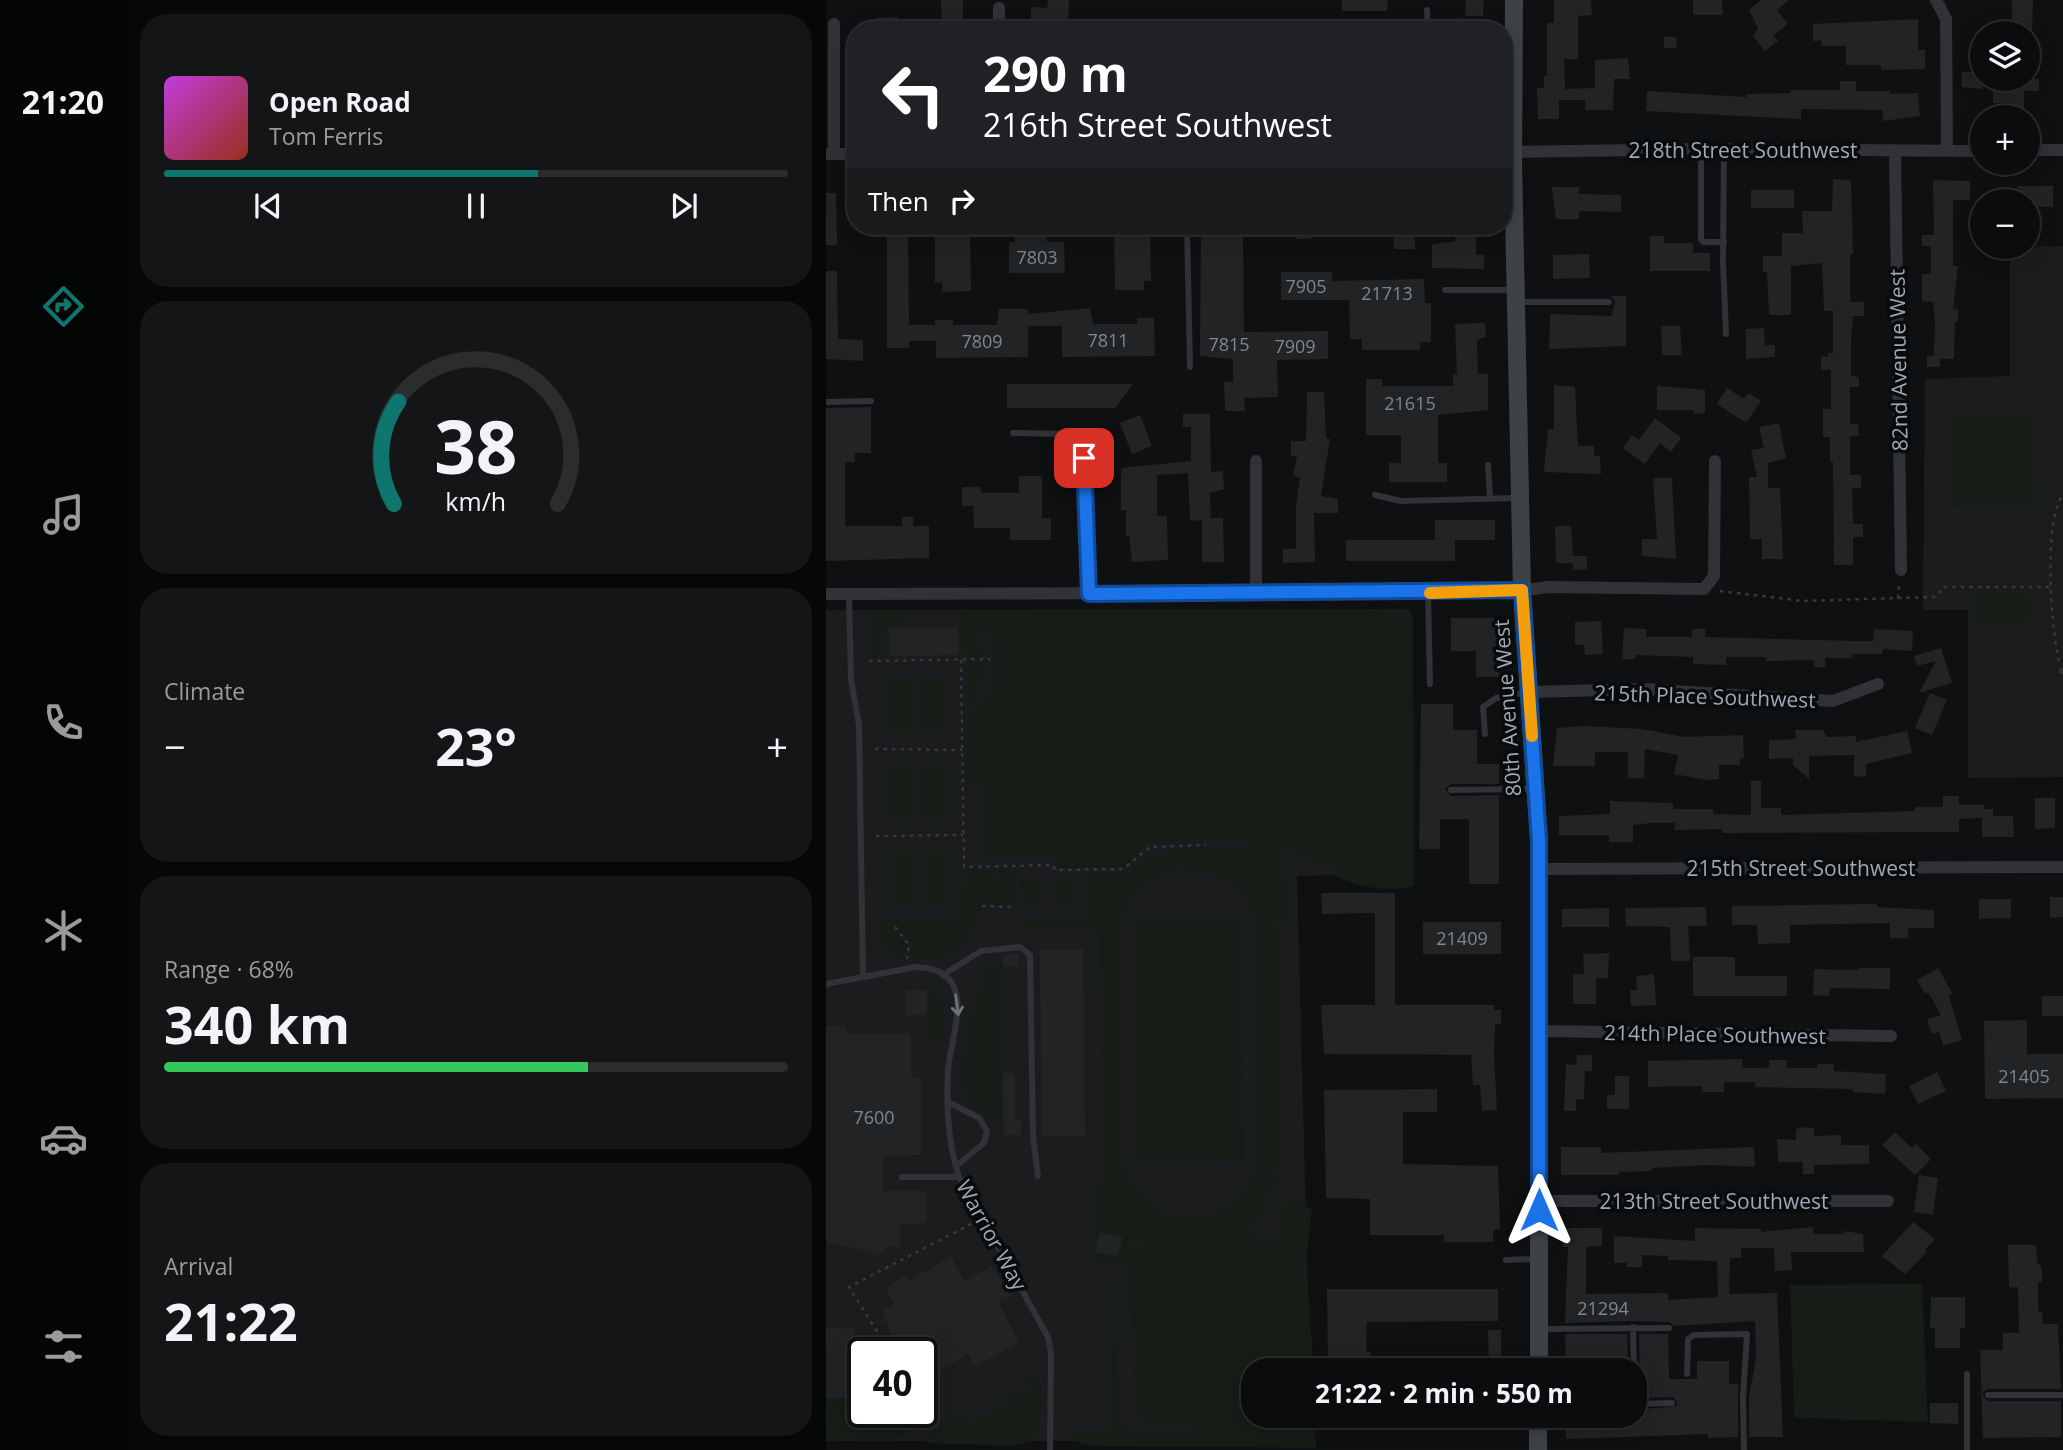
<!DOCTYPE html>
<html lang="en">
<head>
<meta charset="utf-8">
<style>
	:root { --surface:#0b0c0d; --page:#141516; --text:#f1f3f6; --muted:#9a9b9d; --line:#2b2c2e; --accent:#0f766e }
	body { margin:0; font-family:"Open Sans",sans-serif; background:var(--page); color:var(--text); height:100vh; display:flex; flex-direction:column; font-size:26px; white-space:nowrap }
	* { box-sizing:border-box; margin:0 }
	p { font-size:23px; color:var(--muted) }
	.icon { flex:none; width:38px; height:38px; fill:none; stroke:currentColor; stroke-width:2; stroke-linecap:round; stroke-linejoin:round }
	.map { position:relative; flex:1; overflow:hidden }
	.side { display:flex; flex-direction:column; gap:14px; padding:14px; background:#060707; width:700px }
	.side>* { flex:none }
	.hud { position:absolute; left:21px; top:21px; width:665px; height:214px; border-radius:28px; box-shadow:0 4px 18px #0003,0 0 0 2px var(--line); background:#202124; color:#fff; overflow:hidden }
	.fabs { position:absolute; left:1144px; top:21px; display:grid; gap:14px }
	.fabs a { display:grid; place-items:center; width:70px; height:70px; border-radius:50%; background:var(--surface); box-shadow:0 4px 18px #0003,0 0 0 2px var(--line); font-size:35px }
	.speed { position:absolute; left:21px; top:1337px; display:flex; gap:14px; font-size:35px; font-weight:700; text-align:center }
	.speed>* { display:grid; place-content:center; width:91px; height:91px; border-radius:50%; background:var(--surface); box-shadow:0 4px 18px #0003,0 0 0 2px var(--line); line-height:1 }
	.speed .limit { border:4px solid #111; border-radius:10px; background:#fff; color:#111 }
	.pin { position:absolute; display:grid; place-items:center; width:60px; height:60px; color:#fff; margin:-30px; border-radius:14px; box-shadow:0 4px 10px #0006 }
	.me { position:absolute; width:77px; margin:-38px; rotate:0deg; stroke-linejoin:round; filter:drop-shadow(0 0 5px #0008) }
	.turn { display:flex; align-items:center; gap:24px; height:147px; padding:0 21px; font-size:32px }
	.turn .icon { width:91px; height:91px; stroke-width:2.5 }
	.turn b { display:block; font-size:49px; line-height:60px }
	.then { display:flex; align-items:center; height:66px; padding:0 21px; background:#0003; gap:14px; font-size:26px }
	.big { font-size:52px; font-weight:700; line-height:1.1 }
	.side .card { flex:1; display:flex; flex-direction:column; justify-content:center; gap:10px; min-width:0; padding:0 24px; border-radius:28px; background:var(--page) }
	.side .dial { align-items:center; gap:0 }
	.dial svg { height:182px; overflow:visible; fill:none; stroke:var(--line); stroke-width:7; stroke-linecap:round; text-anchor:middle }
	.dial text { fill:var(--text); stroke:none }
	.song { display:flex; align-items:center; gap:21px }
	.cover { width:84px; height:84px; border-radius:10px; background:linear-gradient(135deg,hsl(290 70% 55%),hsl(10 70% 35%)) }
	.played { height:7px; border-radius:4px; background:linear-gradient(90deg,var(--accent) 60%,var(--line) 60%) }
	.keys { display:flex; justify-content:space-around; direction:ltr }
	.heat { display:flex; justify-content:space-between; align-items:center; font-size:38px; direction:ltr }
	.charge { height:10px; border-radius:5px; background:linear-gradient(90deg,#34c759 68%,var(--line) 0) }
	.trip { position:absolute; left:415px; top:1358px; width:406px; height:70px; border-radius:28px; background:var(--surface); box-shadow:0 4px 18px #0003,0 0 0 2px var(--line); font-weight:700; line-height:70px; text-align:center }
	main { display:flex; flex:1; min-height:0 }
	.dock { display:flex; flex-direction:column; width:126px; justify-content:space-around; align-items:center; background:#040505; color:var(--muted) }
	.dock .icon { width:49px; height:49px }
	.dock .on { color:var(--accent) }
	.dock b { font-size:32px; color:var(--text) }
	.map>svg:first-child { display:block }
	.built { fill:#1b1c1e; fill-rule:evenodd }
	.green { fill:#161c16; fill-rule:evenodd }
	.building { fill:#222325 }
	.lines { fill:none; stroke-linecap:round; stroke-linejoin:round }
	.path { stroke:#36393d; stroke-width:2.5; stroke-dasharray:3.5 5; stroke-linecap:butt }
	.lane { stroke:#303236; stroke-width:6 }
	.street { stroke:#303236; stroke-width:12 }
	.secondary { stroke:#3e4246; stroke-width:18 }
	.oneway { stroke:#6d737b }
	.route-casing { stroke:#114b97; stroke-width:18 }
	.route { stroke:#1a73e8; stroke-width:12 }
	.slow { stroke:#f59e0b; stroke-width:12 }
	.labels { text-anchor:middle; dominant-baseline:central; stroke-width:7; stroke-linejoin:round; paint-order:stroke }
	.number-label { font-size:18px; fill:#7f878f }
	.street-label { font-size:21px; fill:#9fa9b3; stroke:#0a0b0c }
</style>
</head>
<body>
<main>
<nav class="dock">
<b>21:20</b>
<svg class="icon on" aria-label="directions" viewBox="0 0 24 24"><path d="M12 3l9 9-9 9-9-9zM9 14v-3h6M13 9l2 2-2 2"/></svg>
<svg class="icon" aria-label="music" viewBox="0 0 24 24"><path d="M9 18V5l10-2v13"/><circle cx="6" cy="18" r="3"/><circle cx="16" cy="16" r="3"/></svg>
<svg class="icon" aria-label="phone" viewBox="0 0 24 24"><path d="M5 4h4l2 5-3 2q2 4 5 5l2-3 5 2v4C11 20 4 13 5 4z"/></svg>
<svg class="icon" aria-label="climate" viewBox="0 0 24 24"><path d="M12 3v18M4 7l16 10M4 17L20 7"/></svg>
<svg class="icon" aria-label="car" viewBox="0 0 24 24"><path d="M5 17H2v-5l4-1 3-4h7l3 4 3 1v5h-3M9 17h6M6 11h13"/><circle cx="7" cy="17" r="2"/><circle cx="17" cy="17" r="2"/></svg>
<svg class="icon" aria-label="filters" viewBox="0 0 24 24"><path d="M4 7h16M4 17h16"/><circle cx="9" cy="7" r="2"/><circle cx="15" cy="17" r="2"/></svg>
</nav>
<section class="side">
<div class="card">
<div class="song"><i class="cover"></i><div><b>Open Road</b><p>Tom Ferris</p></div></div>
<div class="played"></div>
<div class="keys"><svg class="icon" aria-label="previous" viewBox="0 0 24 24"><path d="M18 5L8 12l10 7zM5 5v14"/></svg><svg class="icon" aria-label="pause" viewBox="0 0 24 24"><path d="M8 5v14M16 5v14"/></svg><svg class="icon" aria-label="next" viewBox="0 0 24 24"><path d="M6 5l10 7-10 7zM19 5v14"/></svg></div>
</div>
<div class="card dial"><svg viewBox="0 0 100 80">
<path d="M14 69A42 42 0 1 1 86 69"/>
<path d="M14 69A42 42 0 0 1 16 24" stroke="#0f766e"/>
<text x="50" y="56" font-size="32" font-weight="700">38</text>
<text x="50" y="72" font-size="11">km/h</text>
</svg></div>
<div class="card"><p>Climate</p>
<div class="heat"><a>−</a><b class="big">23°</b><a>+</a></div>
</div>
<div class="card"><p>Range · 68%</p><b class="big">340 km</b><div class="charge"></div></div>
<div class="card"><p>Arrival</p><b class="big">21:22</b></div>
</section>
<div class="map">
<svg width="1237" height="1450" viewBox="0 0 1237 1450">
	<rect width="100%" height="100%" fill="#0f1011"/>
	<path class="built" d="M1237,246V777L1142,778V610H1097L1099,379L1184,376V247Z
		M583,609L586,873L471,876L484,1370H427V1416H485L486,1441H0V610ZM37,1353H96V1412H37Z"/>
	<path class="green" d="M1207,417L1209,506L1126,507L1124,418Z
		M1148,595H1203V622H1148Z
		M61,610H80L81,625H58V657H45L47,618Z
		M526,610L587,614L588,886C562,893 535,887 511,877L507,862L486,866L484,856L463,849L432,850L453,851L463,918L451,919L446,910L451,936L453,1149L448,1176L436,1201L445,1205L419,1229C432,1243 441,1245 459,1244L451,1210L458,1209L462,1199L486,1209L480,1261L488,1370H427V1416H489L490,1448L265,1446L253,1443L244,1433L285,1432L284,1287H289L290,1376L293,1383V1424C310,1439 339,1435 361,1435L364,1427L478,1426L465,1423L319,1422L308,1411L305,1262H266L270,1186L283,1185L276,1150L274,930L197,927L196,919L261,917V873H302L318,861L346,850L387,852V845L392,850H422V838L324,841L299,867L233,868V855L167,856L157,847L156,781H143V715L169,687V629H153V646L159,655L139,656V649H135L134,611ZM350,868C394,864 428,891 432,936L433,1161C413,1244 303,1235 295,1150L294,925C301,895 320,877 350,868ZM273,1231L298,1237L294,1258L269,1253ZM318,1243V1246L410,1247L302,1251V1243Z
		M142,666H160L145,705H143Z
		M96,679H119L120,731H96Z
		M64,680H88V732H65Z
		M65,766H89V818H65Z
		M97,766H121V818H97Z
		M66,852H90V904H66Z
		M98,852H122V904H98Z
		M143,870H168C158,897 148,947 117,956C107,959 95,956 84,956L85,944L70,926L68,928L82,947L75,957C56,954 52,936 52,920L132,919L133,893L142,887Z
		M174,870H190V905L160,903Z
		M249,878L250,902H226V879Z
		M194,879H217L218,902H195Z
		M415,923L418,1161L311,1163L309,924Z
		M169,970L174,972L175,1123C162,1117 145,1111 140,1097C129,1070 152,1001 159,972Z
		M101,985C124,1000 119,1026 110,1047L100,1025L103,1012Z
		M1096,1284L1102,1422L968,1418L964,1285Z
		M212,1374L215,1387L214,1429L200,1443L186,1446L100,1443L101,1435L138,1416L144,1424L204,1390L200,1378Z
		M8,1398L34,1399L37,1412H88L82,1416V1431L66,1441L0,1439V1404H7Z"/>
	<path class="building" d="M115,0H137V25H116Z
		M222,0H243L242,22H226V25H221V30H205V7L221,8Z
		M516,0H562L561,11H516Z
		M640,0H658L657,16H639Z
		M728,0H765L766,15L752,16V59H738L739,89L769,88V60L802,58L804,79H788L787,110H759V100H733V119H712L711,88H718V76H721V23H728Z
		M867,0H896L897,15H867Z
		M935,0H963L951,10L962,24L947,36L952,41L939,51L927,36L932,28L923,10Z
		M1186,0H1207L1206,33H1186Z
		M72,17V30H50V18Z
		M627,18L647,19V30H627Z
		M1092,19V50H1099V69L1055,70V65H1020V46H995V40L987,41V24Z
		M838,37H850L851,48H838Z
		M1136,72H1157V89L1136,87Z
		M1167,79H1213V91H1198V116H1178L1177,103H1167Z
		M1014,81H1030V91H1064V94L1092,93L1094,116L1057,121L1056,110L975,109V119L820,111L821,91L921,97V94L964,93V90H1014Z
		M1007,179L1025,180L1027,254H1024V291L1025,302H1038V316H1027L1025,343V376L1033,377V387H1024V424H1032L1033,436H1024V475H1035V488H1026L1027,524H1037V537H1027V565H1008L1007,462H1004V437H997V409H1005V370H995V356L1002,357V353H1007V311H998L996,263L965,266V315H943L941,272H937V256H956V233H977L976,211H1006Z
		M1107,180L1144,181V200H1127V266H1132L1127,309H1132V322H1129L1128,359H1114V367H1101V356H1108L1109,322L1107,302L1096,301V274H1105V246H1096V235H1108Z
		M1191,186H1227V207H1202V201H1191Z
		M726,187H753V194L795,195V212L753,211V219H730Z
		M925,190H968V208H925Z
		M0,193H10L11,245H0Z
		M61,226H82L83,325H109V320H127V325H171L173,309H202V314L264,308L267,324H311V318H328L329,356L236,357V326H202V357L110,358V341H83V348H61Z
		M109,226H144L145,291L116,292V282L109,283Z
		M189,226H221V241L238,242L239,273H183V242H189Z
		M288,226H324L325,281H318V290H289Z
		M375,226H415L417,229L418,332L502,331V359L451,360L452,397L418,398L419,411H399L398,382H407V359L374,356Z
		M469,226H486L485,239H470Z
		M568,226H589V249H568Z
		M630,229H644V235H650V255H658V269L606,268V245L629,241Z
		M824,236H838V243H867V253H884V271H824Z
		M763,254L764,278L727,279V255Z
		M0,271H11L12,339L37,340V361L0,359Z
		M455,272H506V281L598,279L599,303H605V342H594V350H536V339H524L523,300H455Z
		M785,296H800V346L723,349L724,314L786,316L789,301Z
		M659,323L660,337L651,340L652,374H662V410L612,415V463H621V482H563V463H575V435H540V379H556V386H627V374H631L629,324Z
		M835,326H854L856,355H836Z
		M938,328L939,345H949V357L920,359V329Z
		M181,384H307L289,408H181Z
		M728,385L749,387L752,446H768V456H774L775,474L718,472L722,429H728Z
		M831,386L879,390V413L868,414V410H831Z
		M901,388L918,399L923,393L935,401L920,423L891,404Z
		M481,392H498L500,439H504L495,496L512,499V513H488L489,562L457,563V549H470V505L474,478L467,476L471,456H465V441H480Z
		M45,407V453H29V462H19V526H76V517H87V526H103V558L0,561V408Z
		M357,414H384L385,472L397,471L398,489L384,493L385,518H397L398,562H376V520L364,521L362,473L331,475V516H341L342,560L306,562L303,536H300V510H295V468L365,461V427H357Z
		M314,415L326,446L306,454L294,423Z
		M829,418L855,438L845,452L834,443L819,464L797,448L806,435L813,440Z
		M953,423L960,458L942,463V488H954L957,559H936V539H924L923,477H931L925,450L938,448L933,427Z
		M193,476H216V518H225V540H184V528H148L147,506H136V487H154L155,493H193Z
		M827,478H846L850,559L816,556V539H831Z
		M609,520H669V540H629V561H520V540H609Z
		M729,526H745L747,556H761V569L747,570V563H730Z
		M625,618H673V677H650V651H625Z
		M775,621L777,654L759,655L758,645H749V622Z
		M132,627L133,655L64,656L63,628Z
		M798,628L820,629V637H866V629H879V637L1026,641H1047L1048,629L1087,631L1086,651L1057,649L1056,654H1026V658H999V667H988V660L940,661V657H900V665L867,664V657L810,655L809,659H796Z
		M1115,648L1126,683L1093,693L1110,661L1091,666L1088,656Z
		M1104,693L1121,700L1106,735L1089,728Z
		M595,704H627V730H651V764H673V784H625L619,789L625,796L673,795V884H643V819H614V849H593Z
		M758,726L816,729L858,737L917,735L918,758H914V765H893V779L880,780L848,774L852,755L819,749L818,778H802V752H769V766H727L731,728Z
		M969,730H997L1001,737L1030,736V742L1081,731L1086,753L1040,764V776L1028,777V755L983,756V779L967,765V758L943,759V740L970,739Z
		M925,781H935V808H955V815L1089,811V807H1117V796H1133V805H1158V809H1167V816H1187L1188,837H1156V818L1133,819V832L896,833V829L849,830V823H825L807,825V842H783V835H733V816L784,814V801L847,803V809H887V814L925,815Z
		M1209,798H1229V828L1209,829Z
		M495,893H569V1005H668V1010H675V1024H669L668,1055L671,1110L656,1111L654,1085H647L645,1055L498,1054L495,1005H549V913L496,914Z
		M1224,897H1237V917L1224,918Z
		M1153,899H1185V918L1153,919Z
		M1051,904V907L1108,910V928H1082V938H1064V923L964,925V943L932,944L931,925H906V906Z
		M880,907L881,926H862L864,961H845L844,927L800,926L799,908Z
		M783,908V927H736V909Z
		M597,922H675V954H597Z
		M257,949L259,1136H216L214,950Z
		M192,953L193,966L177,967V955Z
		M783,953L782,978H770V1004H747V974H758L757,954Z
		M867,957H909V976H961V996H867Z
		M1033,968H1064V989L1008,988L1004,989L1003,996L987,995L988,969L1033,970Z
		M1112,968L1127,994L1123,996L1136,1040L1117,1046L1113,1032L1106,1034L1101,1019L1115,1015L1102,992L1099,994L1091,980Z
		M828,974L830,1005L805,1006L804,990H811L810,976Z
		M80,990H101V1015H80Z
		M1216,996H1237V1016H1216Z
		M1201,1020V1054H1237V1098L1159,1099L1158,1021Z
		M0,1026H19L20,1034L85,1033V1076L95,1079V1155L57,1156V1191H100V1223L75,1224L73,1247L65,1245L49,1257L44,1251L0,1243Z
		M751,1055H766V1071H759L758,1099H750V1111H738L740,1064L750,1065Z
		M916,1059V1068H939L943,1067V1060H961V1068H991V1064H1008V1071L1060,1074L1059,1094L1027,1092V1089L929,1087V1082H898V1092H876V1086L822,1087V1061Z
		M1111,1072L1120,1091L1092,1104L1083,1086Z
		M176,1073H189V1119H195V1135H178Z
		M789,1076H803V1109H781V1095H789Z
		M611,1089V1112H577V1164L672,1166L674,1228L667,1231V1242H618V1235H544V1199L500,1198L498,1090Z
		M979,1127L988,1128V1136L1015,1135V1145H1043V1164L988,1165V1174H977V1162H952L951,1139L970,1140V1129Z
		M1069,1132L1086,1148L1090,1144L1105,1159L1089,1175L1056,1145Z
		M735,1147H775V1153L928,1147L929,1167L880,1165L826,1168V1171L793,1172V1175H735Z
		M1093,1175L1112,1178L1107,1215L1088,1212Z
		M1087,1222L1109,1239L1099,1250L1101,1252L1079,1274L1056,1256Z
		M987,1227V1234H1018V1231L1037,1234L1038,1252H965L966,1270L949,1271L948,1248H915V1258H904L903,1294L951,1293L957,1437H923V1397L930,1359L929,1321L848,1326L843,1322L808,1321L739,1323L742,1247H736V1228H776V1246L760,1247V1294L842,1293V1300L892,1297L891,1261L842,1260V1256L816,1255V1267H800L801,1263H788V1236L869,1241V1228L935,1229V1232Z
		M273,1232L296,1237L292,1256L269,1252Z
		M1182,1245H1210L1211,1262L1216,1268V1282H1212V1311L1216,1312L1217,1324H1232L1235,1389H1162L1157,1392V1397L1162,1401H1235V1437L1157,1438L1154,1350H1177V1333H1193L1192,1287L1183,1288Z
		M125,1256L138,1281L166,1266L185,1295L172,1301L193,1343L149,1366L142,1354L101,1377L96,1369V1353H87L77,1336L68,1339L56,1311L68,1304L59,1287L79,1276L83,1281Z
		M501,1289H672V1321L541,1322L540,1352H545L546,1370H502Z
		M1105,1297H1139V1328H1134V1348H1109V1328H1104Z
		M0,1328H28V1336H36L37,1399L0,1398Z
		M662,1330H675V1370H663Z
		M739,1334H801L802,1361H790V1370H752V1362H740Z
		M813,1334H842L843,1379H871V1361H903V1384H912V1437L882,1438V1434L740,1439L739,1416H808V1410L851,1406V1401L847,1397L814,1398Z
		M1104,1403H1132V1424L1104,1423Z"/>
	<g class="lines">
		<path class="path" d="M894,591L977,601L1072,598L1073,584
			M1072,598L1110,597L1117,587H1225
			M135,660L138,867L227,865L229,870L297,869L324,847L380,845
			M43,661L164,659
			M1233,661C1225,629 1217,519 1237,495
			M49,749L136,750
			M50,836L137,835
			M156,906L188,907
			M69,927L83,945L81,959
			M65,1353L23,1287L147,1223
			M96,1404L105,1425"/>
		<path class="lane" d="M601,10L602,30
			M875,149V239L877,242H898
			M898,149L897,261L900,334
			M361,226L364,367
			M619,290H688
			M691,302H783
			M0,402L45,401
			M187,433L243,434L252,438L258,458
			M662,465L664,498
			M549,495L575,501L692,498
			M602,593L604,684
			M23,594L25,680L33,725L37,976
			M1236,671H1237
			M659,734L657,707L670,698L701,692
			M625,790L708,789
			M117,975L155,951L194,947L204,955L207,1137L212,1176
			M0,984L90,967C155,969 125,1033 122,1070C120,1106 122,1143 133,1177L222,1337L225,1354L224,1450
			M122,1102L153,1118L161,1131L158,1143L130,1166
			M76,1177H133
			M680,1260L711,1259
			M807,1327L808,1370
			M715,1329L843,1328
			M861,1374L862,1339L868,1335L921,1334L917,1397L918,1450
			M808,1384L809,1404
			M1162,1395H1237
			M808,1404L846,1403
			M1141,1450V1374"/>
		<path class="street" d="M1110,0L1120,19L1121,151
			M8,24V154
			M173,30V8
			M1069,150L1075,570
			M1202,150H1237
			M677,152L875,149L1157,151
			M0,154H30
			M258,458L263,594
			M430,461V593
			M0,594L686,592L722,587L878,589L888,576L889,461
			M703,692L816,689L1007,701L1052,684
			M712,869L1237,867
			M712,1031L1065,1036
			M714,1201H1062"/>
		<path class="secondary" d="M688,0L687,164L696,590L713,841V1370
			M712,1450V1416"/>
	</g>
	<defs><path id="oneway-shaft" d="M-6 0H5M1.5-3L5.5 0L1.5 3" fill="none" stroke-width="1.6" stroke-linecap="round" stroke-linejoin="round" transform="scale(1.75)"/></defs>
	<use class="oneway" href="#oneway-shaft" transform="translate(131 1005) rotate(83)"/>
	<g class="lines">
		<defs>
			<path id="route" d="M258,458L263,594L696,590L713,841V1210"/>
		</defs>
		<use href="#route" class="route-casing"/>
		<use href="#route" class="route"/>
		<path class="slow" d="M604,593L696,590L706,736"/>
	</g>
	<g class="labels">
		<g class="number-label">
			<text x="211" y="257">7803</text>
			<text x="480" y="286">7905</text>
			<text x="561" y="293">21713</text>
			<text x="282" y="340">7811</text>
			<text x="156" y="341">7809</text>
			<text x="403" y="344">7815</text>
			<text x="469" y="346">7909</text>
			<text x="584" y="403">21615</text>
			<text x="636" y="938">21409</text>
			<text x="1198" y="1076">21405</text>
			<text x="48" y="1117">7600</text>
			<text x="777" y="1308">21294</text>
		</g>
		<g class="street-label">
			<text x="917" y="150">218th Street Southwest</text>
			<text transform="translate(1072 360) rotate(-91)">82nd Avenue West</text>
			<text transform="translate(879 696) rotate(2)">215th Place Southwest</text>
			<text transform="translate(681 708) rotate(-94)">80th Avenue West</text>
			<text x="975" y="868">215th Street Southwest</text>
			<text transform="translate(889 1034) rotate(1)">214th Place Southwest</text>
			<text x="888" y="1201">213th Street Southwest</text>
			<text transform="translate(166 1235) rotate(61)">Warrior Way</text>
		</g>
	</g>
</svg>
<div class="fabs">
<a><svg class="icon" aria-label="layers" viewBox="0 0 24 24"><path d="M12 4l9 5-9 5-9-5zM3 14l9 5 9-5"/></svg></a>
<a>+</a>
<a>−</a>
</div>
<div class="speed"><div class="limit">40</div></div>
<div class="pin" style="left:258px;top:458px;background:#d93025"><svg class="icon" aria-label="arrive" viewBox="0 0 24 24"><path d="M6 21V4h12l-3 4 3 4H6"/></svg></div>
<svg class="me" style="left:713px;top:1210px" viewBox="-20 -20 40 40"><path d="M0-17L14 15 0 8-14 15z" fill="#1a73e8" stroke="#fff" stroke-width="4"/></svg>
<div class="trip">21:22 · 2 min · 550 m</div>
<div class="hud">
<div class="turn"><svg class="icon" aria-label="left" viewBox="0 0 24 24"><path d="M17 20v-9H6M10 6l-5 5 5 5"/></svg><div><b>290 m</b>216th Street Southwest</div></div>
<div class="then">Then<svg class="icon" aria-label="right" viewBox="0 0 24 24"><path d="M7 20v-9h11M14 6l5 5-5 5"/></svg></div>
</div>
</div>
</main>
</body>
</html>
